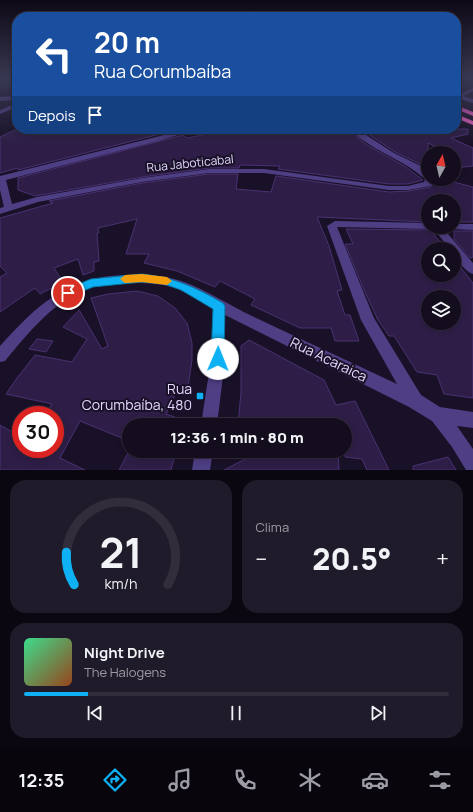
<!DOCTYPE html>
<html lang="pt">
<head>
<meta charset="utf-8">
<style>
	:root { --surface:#130d1d; --page:#201b2a; --text:#f1f3f6; --muted:#9d9ca4; --line:#322d3b; --accent:#0db1f4 }
	body { margin:0; font-family:Manrope,sans-serif; background:var(--page); color:var(--text); height:100vh; display:flex; flex-direction:column; font-size:15px; white-space:nowrap }
	* { box-sizing:border-box; margin:0 }
	p { font-size:13px; color:var(--muted) }
	.icon { flex:none; width:22px; height:22px; fill:none; stroke:currentColor; stroke-width:2; stroke-linecap:round; stroke-linejoin:round }
	.map { position:relative; height:470px; overflow:hidden }
	.panel { display:flex; flex-direction:column; gap:10px; padding:10px; background:#0a0710; flex:1 }
	.panel>* { flex:none }
	.hud { position:absolute; left:12px; top:12px; width:449px; height:122px; border-radius:16px; box-shadow:0 2px 6px #0003,0 0 0 1px var(--line); background:#1a4fa0; color:#fff; overflow:hidden }
	.needle { width:26px; rotate:8deg }
	.fabs { position:absolute; left:421px; top:146px; display:grid; gap:8px }
	.fabs a { display:grid; place-items:center; width:40px; height:40px; border-radius:50%; background:var(--surface); box-shadow:0 2px 6px #0003,0 0 0 1px var(--line); font-size:20px }
	.speed { position:absolute; left:12px; top:406px; display:flex; gap:8px; font-size:20px; font-weight:700; text-align:center }
	.speed>* { display:grid; place-content:center; width:52px; height:52px; border-radius:50%; background:var(--surface); box-shadow:0 2px 6px #0003,0 0 0 1px var(--line); line-height:1 }
	.speed .limit { border:6px solid #d22; background:#fff; color:#111 }
	.pin { position:absolute; display:grid; place-items:center; width:34px; height:34px; color:#fff; margin:-17px; border:2px solid #fff; border-radius:50%; box-shadow:0 1px 4px #0007 }
	.me { position:absolute; width:44px; margin:-22px; rotate:1deg; stroke-linejoin:round; filter:drop-shadow(0 0 3px #0008) }
	.turn { display:flex; align-items:center; gap:14px; height:84px; padding:0 16px; font-size:18px }
	.turn .icon { width:52px; height:52px; stroke-width:2.5 }
	.turn b { display:block; font-size:28px; line-height:34px }
	.then { display:flex; align-items:center; height:38px; padding:0 16px; background:#0003; gap:8px; font-size:15px }
	.big { font-size:30px; font-weight:800; line-height:1.1 }
	.panel .card { flex:1; display:flex; flex-direction:column; justify-content:center; gap:6px; min-width:0; padding:0 14px; border-radius:16px; background:var(--page) }
	.panel .dial { align-items:center; gap:0 }
	.dial svg { height:104px; overflow:visible; fill:none; stroke:var(--line); stroke-width:7; stroke-linecap:round; text-anchor:middle }
	.dial text { fill:var(--text); stroke:none }
	.song { display:flex; align-items:center; gap:12px }
	.cover { width:48px; height:48px; border-radius:6px; background:linear-gradient(135deg,hsl(150 70% 55%),hsl(20 70% 35%)) }
	.played { height:4px; border-radius:2px; background:linear-gradient(90deg,var(--accent) 15%,var(--line) 15%) }
	.keys { display:flex; justify-content:space-around; direction:ltr }
	.heat { display:flex; justify-content:space-between; align-items:center; font-size:22px; direction:ltr }
	.panel .tiles { flex:1; display:grid; gap:10px; grid-template-columns:1fr 1fr }
	.card:last-child { grid-column:span 2 }
	.trip { position:absolute; left:122px; top:418px; width:230px; height:40px; border-radius:20px; background:var(--surface); box-shadow:0 2px 6px #0003,0 0 0 1px var(--line); font-weight:800; line-height:40px; text-align:center }
	.tabs { display:flex; height:64px; justify-content:space-around; align-items:center; background:#08050c; color:var(--muted) }
	.tabs .icon { width:28px; height:28px }
	.tabs .selected { color:var(--accent) }
	.tabs b { font-size:18px; color:var(--text) }
	.map>svg:first-child { display:block }
	.building { fill:#2e1e47; stroke:#4a3172; fill-rule:evenodd }
	.lines { fill:none; stroke-linecap:round; stroke-linejoin:round }
	.minor { fill:#4e3e83; fill-rule:evenodd }
	.tertiary { fill:#4e3e83; fill-rule:evenodd }
	.trunk { fill:#ea5ec0; fill-rule:evenodd }
	.route { fill:#0db1f4; stroke:#08739f }
	.slow { fill:#f59e0b }
	.poi-dot { fill:#0db1f4; stroke:#191127; stroke-width:1.5 }
	.labels { text-anchor:middle; dominant-baseline:central; stroke-width:4; stroke-linejoin:round; paint-order:stroke }
	.street-label { font-size:12px; fill:#e3d8fd; stroke:#191127 }
	.near-street-label { font-size:14px; fill:#e3d8fd; stroke:#191127 }
	.near-poi-label { font-size:14px; fill:#e3d8fd; stroke:#191127; text-anchor:end }
</style>
</head>
<body>
<div class="map">
<svg width="473" height="470" viewBox="0 0 473 470">
	<rect width="100%" height="100%" fill="#191127"/>
	<path class="building" d="M17,129H174L176,130L18,170V168L0,173V137Z
		M260,129H342L345,132H351L367,145L406,167L423,180L408,184H389L278,169L280,166L240,165L239,168H209L142,177L35,196L18,190V178L183,135L187,138L218,132Z
		M377,129H468V134L451,138L473,148V166L454,168V153H448L428,143V171L422,165L395,152L362,130Z
		M209,174H238L236,189L271,192L276,176L389,192L408,191L431,187L434,179H442L473,187V222H454V201H428V222L317,217L329,246L342,290L337,291L345,315H350L359,341H335L331,328H300L251,305L255,299L220,281L215,287L177,271L144,263L149,254H126L137,219L98,228L99,233H97L99,261L94,262V271L83,275L78,259L54,268L63,282L40,294L35,288L0,312V277L7,273L0,266V218L53,203L49,201L142,183Z
		M346,229L430,230L446,249H428V275L454,276V255L456,259H454L473,283V398L444,394L437,375L417,372L394,336H389L378,320L364,290L345,244H353ZM428,297H454V323H428Z
		M454,231H473V257L470,258L454,239Z
		M137,291L158,296L175,308L187,323L192,343V360L188,387L180,384L166,414L192,423L191,425H129V441L80,421L60,458L85,470H0V425L21,437V449H55V415H45L52,404L6,394L17,378L35,355L72,362L87,339L63,327L79,310L102,349L108,346L91,298L108,294Z
		M37,339L53,341L46,352L29,349Z
		M249,340L324,380L336,405L355,401L389,470H367L362,459L345,457V425H238L241,392V346Z
		M129,451H176L171,470H119Z
		M248,451H338L339,470H224L247,458Z
		M448,457L456,470H413V466Z"/>
	<g class="lines">
		<path class="minor" d="M473,88V91L456,100V96Z
			M17,96V100L0,101V97Z
			M17,103V107L0,114V110Z
			M188,129H198L158,141L6,180L12,204L37,197L142,178L209,169H264L389,186H408L424,182L425,179C403,159 371,151 350,129H357L394,153L421,166L428,173V179H433L431,186L408,190H389L264,173H209L142,182L38,202L0,214V208L4,207L0,190V176Z
			M335,221L428,223V227H442L473,263V274C465,272 454,257 454,249H450L432,227L428,229L337,227L374,318L421,395L440,407L473,412V428L457,426L473,449V470H466L452,447L432,421L409,407L225,315V359L217,425H201L211,359L213,308C199,301 187,292 172,287C158,283 144,283 130,283C117,284 105,283 93,287C56,298 29,332 5,361L0,362V346C38,304 68,276 127,275C146,274 163,275 181,281C205,289 229,305 252,316C300,339 349,361 397,384L361,320L327,226Z
			M454,224H473V230L451,229L449,227H454Z
			M195,451H213L210,470H192Z"/>
		<path class="tertiary" d="M456,94L473,99V103L456,98Z"/>
		<path class="trunk" d="M456,105L473,112V116L456,109Z
			M456,114L473,121V125L456,118Z"/>
	</g>
	<linearGradient id="sky" x2="0" y2="1"><stop stop-color="#0e0915"/><stop offset="0.54" stop-color="#383852"/><stop offset="1" stop-color="#383852" stop-opacity="0"/></linearGradient>
	<rect width="473" height="145" fill="url(#sky)"/>
	<path class="route" d="M142,274C176,278 193,286 223,303L225,306L224,359L222,363L218,365L213,363L211,359L213,309L181,290L164,284L142,282L93,287L68,297L62,293L64,290L91,279Z"/>
	<path class="slow" d="M142,274L167,277L172,281L167,285L142,282L125,283L120,279L125,275Z"/>
	<rect class="poi-dot" x="196" y="392" width="8" height="8" rx="2"/>
	<g class="labels">
		<g class="street-label">
			<text transform="translate(190 163) rotate(-6)">Rua Jaboticabal</text>
		</g>
		<g class="near-street-label">
			<text transform="translate(329 359) rotate(26)">Rua Acaraica</text>
		</g>
		<g class="near-poi-label">
			<text x="192" y="388">Rua<tspan x="192" dy="16">Corumbaíba, 480</tspan></text>
		</g>
	</g>
</svg>
<div class="fabs">
<a><svg class="needle" viewBox="-14 -14 28 28"><path d="M0-13l5 13h-10z" fill="#e53935"/><path d="M0 13l5-13h-10z" fill="#9d9ca4"/></svg></a>
<a><svg class="icon" aria-label="sound" viewBox="0 0 24 24"><path d="M4 9h4l5-4v14l-5-4H4zM17 9q2 3 0 6"/></svg></a>
<a><svg class="icon" aria-label="search" viewBox="0 0 24 24"><circle cx="10" cy="10" r="6"/><path d="M15 15l6 6"/></svg></a>
<a><svg class="icon" aria-label="layers" viewBox="0 0 24 24"><path d="M12 4l9 5-9 5-9-5zM3 14l9 5 9-5"/></svg></a>
</div>
<div class="speed"><div class="limit">30</div></div>
<div class="pin" style="left:68px;top:293px;background:#d93025"><svg class="icon" aria-label="arrive" viewBox="0 0 24 24"><path d="M6 21V4h12l-3 4 3 4H6"/></svg></div>
<svg class="me" style="left:218px;top:359px" viewBox="-20 -20 40 40"><circle r="19" fill="#fff"/><path d="M0-13L10 11 0 6-10 11z" fill="#0db1f4"/></svg>
<div class="trip">12:36 · 1 min · 80 m</div>
<div class="hud">
<div class="turn"><svg class="icon" aria-label="left" viewBox="0 0 24 24"><path d="M17 20v-9H6M10 6l-5 5 5 5"/></svg><div><b>20 m</b>Rua Corumbaíba</div></div>
<div class="then">Depois<svg class="icon" aria-label="arrive" viewBox="0 0 24 24"><path d="M6 21V4h12l-3 4 3 4H6"/></svg></div>
</div>
</div>
<section class="panel">
<div class="tiles">
<div class="card dial"><svg viewBox="0 0 100 80">
<path d="M14 69A42 42 0 1 1 86 69"/>
<path d="M14 69A42 42 0 0 1 8 44" stroke="#0db1f4"/>
<text x="50" y="56" font-size="32" font-weight="700">21</text>
<text x="50" y="72" font-size="11">km/h</text>
</svg></div>
<div class="card"><p>Clima</p>
<div class="heat"><a>−</a><b class="big">20.5°</b><a>+</a></div>
</div>
<div class="card">
<div class="song"><i class="cover"></i><div><b>Night Drive</b><p>The Halogens</p></div></div>
<div class="played"></div>
<div class="keys"><svg class="icon" aria-label="previous" viewBox="0 0 24 24"><path d="M18 5L8 12l10 7zM5 5v14"/></svg><svg class="icon" aria-label="pause" viewBox="0 0 24 24"><path d="M8 5v14M16 5v14"/></svg><svg class="icon" aria-label="next" viewBox="0 0 24 24"><path d="M6 5l10 7-10 7zM19 5v14"/></svg></div>
</div>
</div>
</section>
<nav class="tabs">
<b>12:35</b>
<svg class="icon selected" aria-label="directions" viewBox="0 0 24 24"><path d="M12 3l9 9-9 9-9-9zM9 14v-3h6M13 9l2 2-2 2"/></svg>
<svg class="icon" aria-label="music" viewBox="0 0 24 24"><path d="M9 18V5l10-2v13"/><circle cx="6" cy="18" r="3"/><circle cx="16" cy="16" r="3"/></svg>
<svg class="icon" aria-label="phone" viewBox="0 0 24 24"><path d="M5 4h4l2 5-3 2q2 4 5 5l2-3 5 2v4C11 20 4 13 5 4z"/></svg>
<svg class="icon" aria-label="climate" viewBox="0 0 24 24"><path d="M12 3v18M4 7l16 10M4 17L20 7"/></svg>
<svg class="icon" aria-label="car" viewBox="0 0 24 24"><path d="M5 17H2v-5l4-1 3-4h7l3 4 3 1v5h-3M9 17h6M6 11h13"/><circle cx="7" cy="17" r="2"/><circle cx="17" cy="17" r="2"/></svg>
<svg class="icon" aria-label="filters" viewBox="0 0 24 24"><path d="M4 7h16M4 17h16"/><circle cx="9" cy="7" r="2"/><circle cx="15" cy="17" r="2"/></svg>
</nav>
</body>
</html>
